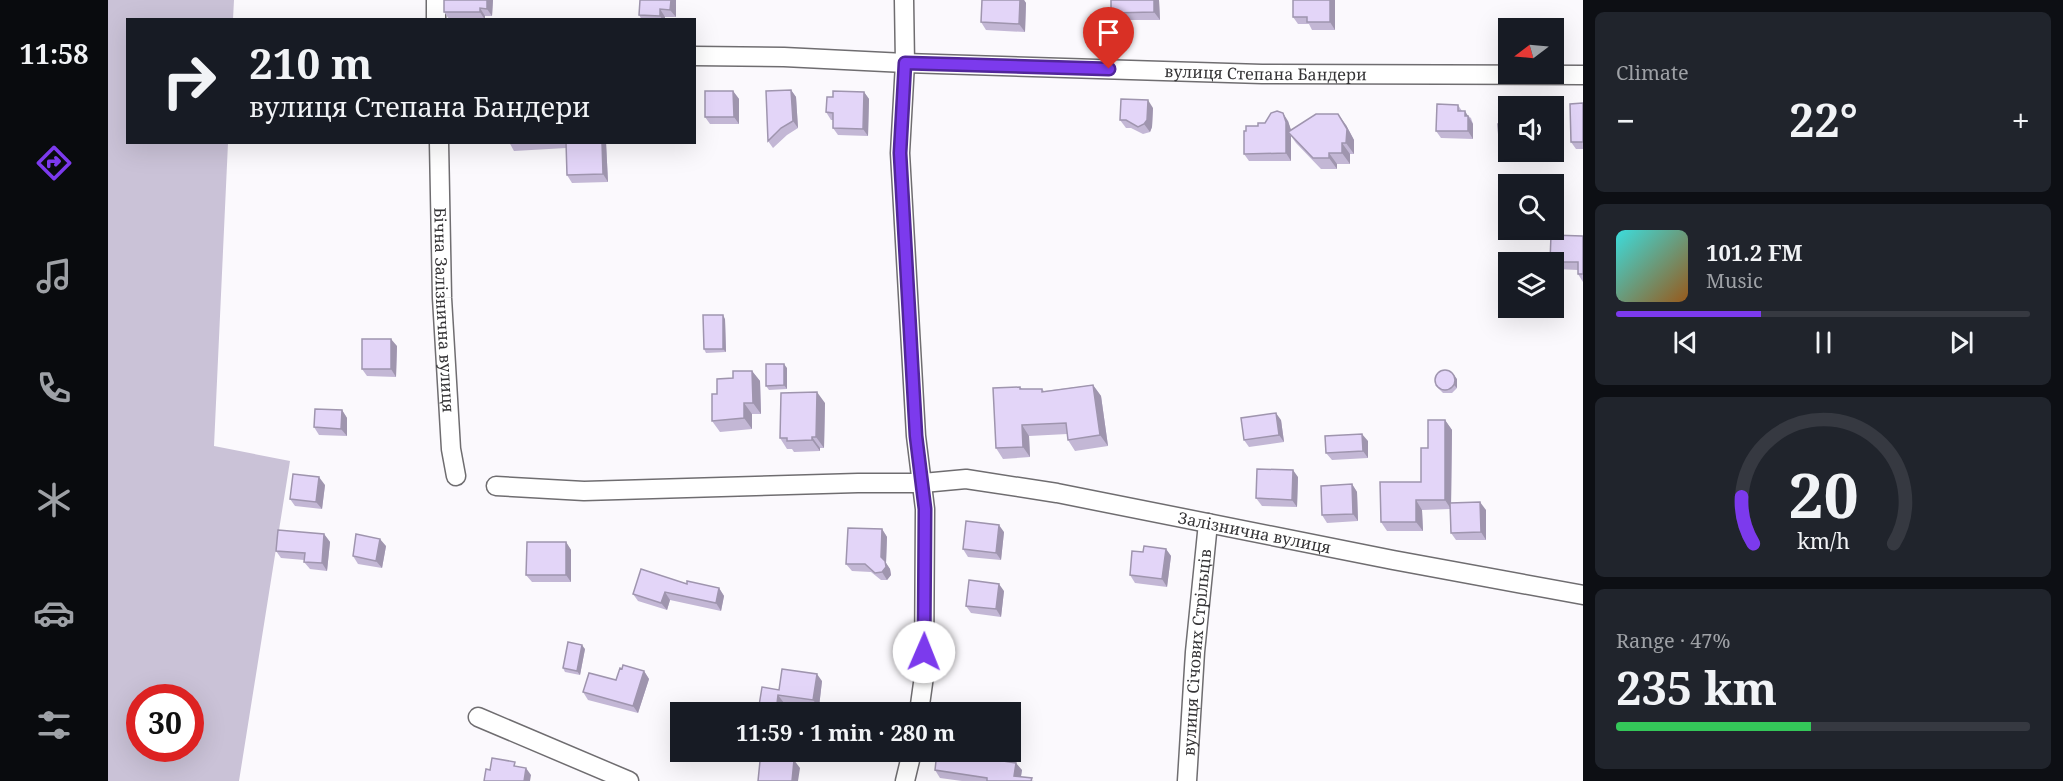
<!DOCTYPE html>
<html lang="en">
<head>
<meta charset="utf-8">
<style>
	:root { --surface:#171b24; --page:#20242c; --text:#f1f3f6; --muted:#9ea1a6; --line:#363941; --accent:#7c3aed }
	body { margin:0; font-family:"Noto Serif",serif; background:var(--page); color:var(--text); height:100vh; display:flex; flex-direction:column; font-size:22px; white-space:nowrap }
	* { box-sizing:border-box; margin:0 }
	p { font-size:20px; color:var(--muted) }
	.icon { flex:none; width:33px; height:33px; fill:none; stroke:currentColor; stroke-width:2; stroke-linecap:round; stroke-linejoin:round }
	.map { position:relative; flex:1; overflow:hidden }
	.panel { display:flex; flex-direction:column; gap:12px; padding:12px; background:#0d0f14; width:480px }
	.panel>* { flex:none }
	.hud { position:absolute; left:18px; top:18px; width:570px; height:126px; border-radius:0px; box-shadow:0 6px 24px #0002; background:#171b24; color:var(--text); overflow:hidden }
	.needle { width:39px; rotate:254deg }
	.fabs { position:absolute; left:1390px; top:18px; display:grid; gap:12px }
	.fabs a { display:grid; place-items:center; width:66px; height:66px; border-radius:0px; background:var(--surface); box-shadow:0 6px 24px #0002; font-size:30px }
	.speed { position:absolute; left:18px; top:684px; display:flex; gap:12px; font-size:30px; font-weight:700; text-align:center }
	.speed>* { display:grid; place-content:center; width:78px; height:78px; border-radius:50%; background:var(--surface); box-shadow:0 6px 24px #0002; line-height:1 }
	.speed .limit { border:9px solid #d22; background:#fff; color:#111 }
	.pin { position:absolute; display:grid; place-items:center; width:51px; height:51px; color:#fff; margin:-62px -26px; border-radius:50% 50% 50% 0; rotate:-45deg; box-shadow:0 0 6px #0007 }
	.pin .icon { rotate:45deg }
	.me { position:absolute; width:66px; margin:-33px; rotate:1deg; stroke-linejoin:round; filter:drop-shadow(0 0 4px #0008) }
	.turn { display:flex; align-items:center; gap:21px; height:126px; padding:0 24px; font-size:27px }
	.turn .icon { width:78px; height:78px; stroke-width:2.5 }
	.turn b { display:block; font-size:42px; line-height:51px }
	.big { font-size:45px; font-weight:700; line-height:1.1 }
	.panel .tile { flex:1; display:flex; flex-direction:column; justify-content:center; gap:9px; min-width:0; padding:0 21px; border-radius:9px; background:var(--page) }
	.panel .dial { align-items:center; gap:0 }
	.dial svg { height:156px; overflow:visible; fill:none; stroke:var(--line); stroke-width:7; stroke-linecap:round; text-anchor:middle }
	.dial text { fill:var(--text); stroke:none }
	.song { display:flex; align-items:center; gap:18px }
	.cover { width:72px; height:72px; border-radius:9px; background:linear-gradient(135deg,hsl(180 70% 55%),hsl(30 70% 35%)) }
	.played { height:6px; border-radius:3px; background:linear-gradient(90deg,var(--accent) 35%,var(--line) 35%) }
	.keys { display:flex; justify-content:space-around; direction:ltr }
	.heat { display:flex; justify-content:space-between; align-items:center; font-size:33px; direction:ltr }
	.charge { height:9px; border-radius:4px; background:linear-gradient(90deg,#34c759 47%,var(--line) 0) }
	.trip { position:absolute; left:562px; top:702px; width:351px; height:60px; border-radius:0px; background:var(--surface); box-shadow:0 6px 24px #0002; font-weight:700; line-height:60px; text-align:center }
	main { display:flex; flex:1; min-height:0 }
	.dock { display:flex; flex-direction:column; width:108px; justify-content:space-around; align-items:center; background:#090b0e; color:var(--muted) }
	.dock .icon { width:42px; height:42px }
	.dock .on { color:var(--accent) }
	.dock b { font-size:27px; color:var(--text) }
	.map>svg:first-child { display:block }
	.green { fill:#cac2d7; fill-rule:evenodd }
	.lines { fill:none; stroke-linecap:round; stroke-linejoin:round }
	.street-casing { stroke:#6f6d70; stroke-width:21 }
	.street { stroke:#fff; stroke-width:18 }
	.wall { fill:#c3b7d5 }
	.shaded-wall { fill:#9f95ae }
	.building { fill:#e3d5f8; stroke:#9f95ae; stroke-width:1.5 }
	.route-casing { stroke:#51269a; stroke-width:15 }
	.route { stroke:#7c3aed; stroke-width:10 }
	.labels { text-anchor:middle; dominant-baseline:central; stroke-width:6; stroke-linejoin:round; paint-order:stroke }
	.street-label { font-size:16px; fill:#353436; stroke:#fff }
</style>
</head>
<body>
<main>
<nav class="dock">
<b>11:58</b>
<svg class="icon on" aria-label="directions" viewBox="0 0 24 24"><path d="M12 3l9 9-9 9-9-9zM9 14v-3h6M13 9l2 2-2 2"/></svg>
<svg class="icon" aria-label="music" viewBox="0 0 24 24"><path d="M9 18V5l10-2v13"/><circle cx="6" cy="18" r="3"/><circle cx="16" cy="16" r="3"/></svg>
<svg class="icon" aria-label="phone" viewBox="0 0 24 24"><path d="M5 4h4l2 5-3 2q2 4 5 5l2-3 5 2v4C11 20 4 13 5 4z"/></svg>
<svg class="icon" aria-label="climate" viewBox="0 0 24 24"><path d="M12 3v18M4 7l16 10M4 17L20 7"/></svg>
<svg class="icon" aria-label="car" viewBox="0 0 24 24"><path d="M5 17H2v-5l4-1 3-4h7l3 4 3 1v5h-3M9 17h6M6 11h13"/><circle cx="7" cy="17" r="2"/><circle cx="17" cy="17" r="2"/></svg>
<svg class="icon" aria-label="filters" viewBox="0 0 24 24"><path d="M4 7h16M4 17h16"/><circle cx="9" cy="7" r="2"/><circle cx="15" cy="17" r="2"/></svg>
</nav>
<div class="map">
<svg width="1475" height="781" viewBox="0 0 1475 781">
	<rect width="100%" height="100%" fill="#fbf9fd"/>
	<path class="green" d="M0,0H126L125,19L20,20V142L120,143L106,446L182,461L131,781H0ZM32,698H82V748H32Z"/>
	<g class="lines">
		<defs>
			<g id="street">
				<path d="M328,0V20"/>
				<path d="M796,0L797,63L792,153L808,436L817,509L816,676L811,712"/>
				<path id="s1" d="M586,56L676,57L797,63L1154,74L1475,75"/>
				<path id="s2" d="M331,142L334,298L343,449L348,476"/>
				<path id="s3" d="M388,486L476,491L750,483H815L858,479L949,493L1285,560L1475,595"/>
				<path d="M370,717L521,781"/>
				<path d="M797,781L804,752"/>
				<path id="s4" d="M1079,781L1087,652L1100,523"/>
			</g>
		</defs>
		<use href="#street" class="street-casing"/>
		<use href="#street" class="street"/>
	</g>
	<path class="wall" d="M385,0L384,16H377V20L341,19L336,12Z
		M532,0H568V17H557V20H534L531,15Z
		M874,0H916L918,3L917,32L878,30L873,22Z
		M1051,0L1052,20H1009L1003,13Z
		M1185,0H1227V30H1204L1201,24H1190L1185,17Z
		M683,90L688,97L690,128L679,135L665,148L660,141Z
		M625,91L631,99V124H602L597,117Z
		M756,92L761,99L760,136L730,135L725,128V120H723L718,112L725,97Z
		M1475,103V149H1468L1463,142Z
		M1350,105L1354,111L1363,118L1365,124V139L1333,138L1328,131Z
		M1045,108L1044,127L1042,132L1035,134L1023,128H1018L1012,120Z
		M1180,121L1183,130L1238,125L1246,140V154H1242V164H1229V169H1213L1188,143L1183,136V161H1141L1136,154L1138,131L1157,123Z
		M401,142H498L500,182L464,183L459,175L458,148L406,151Z
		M1392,151L1429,152V155H1420L1419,159H1397Z
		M1475,236V282L1470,274V270L1448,269L1446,267V262H1442Z
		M617,319L618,352L598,353L596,349Z
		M289,346L288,377L259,376L254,369Z
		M679,368V389L661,390L658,386Z
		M644,371L652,381L653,414H644V429L612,432L604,421L609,394L625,378Z
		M1349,379V388L1344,393H1335L1327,385Z
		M985,385L993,396L1000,446L967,451L960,440L959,434L921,436L922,457L895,459L888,448L912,387L914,389H934L936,391Z
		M717,403L716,448H712V451L686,452L684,449H679L672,438Z
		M234,410L239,418V436L211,435L206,427Z
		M1173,420L1176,442L1141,447L1136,440Z
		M1337,420L1344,430L1343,503L1378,510V540H1348L1343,533L1342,509L1314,510L1315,531H1279L1273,522L1313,482L1320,448Z
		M1260,441V458L1224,460L1218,453Z
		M1190,477L1189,507L1154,506L1148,498Z
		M1244,484L1249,492L1250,521L1219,523L1214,515Z
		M217,485L214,509L187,506L182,499Z
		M774,529L779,537L778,563L782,569L783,575L779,580H773L763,572L744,571L738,564Z
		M896,532L893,560L860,557L855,549Z
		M216,534L222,542L219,571L202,569L196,562V560L173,558L168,551Z
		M458,542L463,550V582H424L418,575Z
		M278,546L274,568L250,564L245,556Z
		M1058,549L1063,556L1059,587L1027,583L1022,575L1035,552Z
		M579,584L611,588L616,596L613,611L562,600L559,610L530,601L525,594Z
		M896,591L893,617L863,613L858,606Z
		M477,649L472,675L457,672L455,668Z
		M536,671L541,679L530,713L480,700L475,692Z
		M714,681L711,707L676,703L650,712L671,690Z
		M829,752H868L867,757L914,770L913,777L926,781H854L832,778L827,770Z"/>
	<path class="shaded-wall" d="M379,0H385L384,16L379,9Z
		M563,0H568V17L562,10Z
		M912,0H916L918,3L917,32L911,24Z
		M1046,0H1051L1052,20L1046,12Z
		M1222,0H1227V30L1222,22Z
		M372,8L377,16V20L372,12Z
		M552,9L557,17V20H555L552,16Z
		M683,90L688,97L690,128L685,121Z
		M625,91L631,99V124L626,117Z
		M756,92L761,99L760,136L755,129Z
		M1040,100L1045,108L1044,127L1042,132L1036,124Z
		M1357,111L1365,124V139L1360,131L1357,116Z
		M1175,113L1180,121L1183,130L1180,132L1183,136V161L1178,153Z
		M1230,114L1238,125L1246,140V154L1238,143Z
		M494,142H498L500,182L495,174Z
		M1234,143L1242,154V164L1234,153Z
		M1414,152H1417L1420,155L1419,159Z
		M1221,153L1229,164V169L1221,158Z
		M615,315L617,319L618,352L615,349Z
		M283,339L289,346L288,377L283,369Z
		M676,364L679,368V389L676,385Z
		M644,371L652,381L653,414L645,403Z
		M1346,375L1349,379V388L1346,385Z
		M985,385L993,396L1000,446L992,435Z
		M709,392L717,403L716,448L708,437Z
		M636,403L644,414V429L636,418Z
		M234,410L239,418V436L233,429Z
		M1168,413L1173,420L1176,442L1171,435Z
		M1337,420L1344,430L1343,509L1337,500Z
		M914,425L921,436L922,457L915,447Z
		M1254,434L1260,441V458L1255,451Z
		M704,437L712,448V451L704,440Z
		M1185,470L1190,477L1189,507L1184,500Z
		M211,477L217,485L214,509L208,502Z
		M1244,484L1249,492L1250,521L1245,514Z
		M1308,500L1314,510L1315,531L1308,522Z
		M1372,502L1378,510V540L1373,532Z
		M891,525L896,532L893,560L888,553Z
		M774,529L779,537L778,563L782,569L783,575L779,580L774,572L773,557Z
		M216,534L222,542L219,571L214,563Z
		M272,539L278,546L274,568L268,561Z
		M458,542L463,550V582L458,575Z
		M1058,549L1063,556L1059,587L1054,579Z
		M891,584L896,591L893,617L888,609Z
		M611,588L616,596L613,611L608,603Z
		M557,592L562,600L559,610L553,603Z
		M474,645L477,649L472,675L469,671Z
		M536,671L541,679L530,713L525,706Z
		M709,674L714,681L711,707L705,700Z
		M670,695L676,703L674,712H668Z
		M862,752H868L866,764L861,756Z
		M686,760L692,768L690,781H684Z
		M908,763L914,770L912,781L906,776Z
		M418,768L423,775L422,781H416Z"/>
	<path class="building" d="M336,0H379V9L372,8V12H336Z
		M532,0H563L562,10L552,9V16L531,15Z
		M874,0H912L911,24L873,22Z
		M1003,0H1046V12L1003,13Z
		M1185,0H1222V22H1199V17H1185Z
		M683,90L685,121L673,128L660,141L658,91Z
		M597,91H625L626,117H597Z
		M725,91L756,92L755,129L725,128V113L718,112L719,97H725Z
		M1013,99L1040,100L1039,120L1036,124L1030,127L1018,120H1012Z
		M1475,103V142H1463L1462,104Z
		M1329,104L1350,105V111H1357V116H1360V131H1328Z
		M1169,111L1175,113L1178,122V153L1136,154V131H1138V126H1150V123H1157L1163,113Z
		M1208,114H1230L1239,129L1238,143H1234V153H1221V158H1205L1180,132Z
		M1390,124H1401V151H1392Z
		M458,142H494L495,174L459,175Z
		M1443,235L1475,236V274H1470V262H1442Z
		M595,315H615V349H596Z
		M254,339H283V369H254Z
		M658,364H676V385L658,386Z
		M1327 380a10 10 0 1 1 20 0a10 10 0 1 1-20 0Z
		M625,371H644L645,403H636V418L604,421V394H609V379L625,378Z
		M985,385L992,435L960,440L958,423L914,425L915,447L888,448L885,388L912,387V389H934V392Z
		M709,392L708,437H704V440L679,441V438H672L673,393Z
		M207,409L234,410L233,429L206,427Z
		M1168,413L1171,435L1136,440L1133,418Z
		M1320,420H1337V500H1308V522H1273L1272,482H1313V448H1320Z
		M1254,434L1255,451L1218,453L1217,436Z
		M1149,469L1185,470L1184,500L1148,498Z
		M185,474L211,477L208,502L182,499Z
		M1244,484L1245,514L1214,515L1213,486Z
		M1372,502L1373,532L1343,533L1342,503Z
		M858,521L891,525L888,553L855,549Z
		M740,528L774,529L773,557L777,561L778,567L774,572L767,573L757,564H738Z
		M170,530L216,534L214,563L196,562L197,553L168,551Z
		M248,534L272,539L268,561L245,556Z
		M419,542H458V575H418Z
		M1036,546L1058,549L1054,579L1022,575L1024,551L1035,552Z
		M533,569L579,584V581L611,588L608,603L557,592L553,603L525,594Z
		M861,580L891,584L888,609L858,606Z
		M460,642L474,645L469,671L455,668Z
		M515,665L536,671L525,706L475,692L481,673L508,680L512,668L514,669Z
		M674,669L709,674L705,700L670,695L668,712H650L654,687L671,690Z
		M829,752H862L861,756L908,763L906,776L924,778L923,781H879V778L827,770Z
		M655,756L686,760L684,781H650L652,761H654Z
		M384,758L407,762L406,766L418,768L416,781H376L378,769L382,770Z"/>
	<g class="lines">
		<defs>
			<path id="route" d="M816,652L817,509L808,436L792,153L797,63L1001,69"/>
		</defs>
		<use href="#route" class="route-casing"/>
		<use href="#route" class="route"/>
	</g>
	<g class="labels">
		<g class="street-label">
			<text stroke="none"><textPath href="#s1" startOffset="572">вулиця Степана Бандери</textPath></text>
			<text stroke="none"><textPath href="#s2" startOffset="168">Бічна Залізнична вулиця</textPath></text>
			<text stroke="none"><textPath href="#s3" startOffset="764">Залізнична вулиця</textPath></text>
			<text stroke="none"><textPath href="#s4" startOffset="129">вулиця Січових Стрільців</textPath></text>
		</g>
	</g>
</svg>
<div class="fabs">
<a><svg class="needle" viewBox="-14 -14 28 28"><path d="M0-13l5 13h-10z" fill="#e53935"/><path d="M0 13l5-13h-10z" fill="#9ea1a6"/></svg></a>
<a><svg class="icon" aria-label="sound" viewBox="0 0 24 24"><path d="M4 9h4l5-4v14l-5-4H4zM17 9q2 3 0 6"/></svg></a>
<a><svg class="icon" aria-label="search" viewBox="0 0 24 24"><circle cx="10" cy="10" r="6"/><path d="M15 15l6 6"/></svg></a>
<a><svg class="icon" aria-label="layers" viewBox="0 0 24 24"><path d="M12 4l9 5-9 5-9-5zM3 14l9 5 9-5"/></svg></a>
</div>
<div class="speed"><div class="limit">30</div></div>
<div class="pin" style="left:1001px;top:69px;background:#d93025"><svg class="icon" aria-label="arrive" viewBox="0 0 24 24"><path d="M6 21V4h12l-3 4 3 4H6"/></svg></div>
<svg class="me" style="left:816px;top:652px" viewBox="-20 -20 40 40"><circle r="19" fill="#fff"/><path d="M0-13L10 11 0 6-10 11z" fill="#7c3aed"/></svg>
<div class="trip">11:59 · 1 min · 280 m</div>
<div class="hud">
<div class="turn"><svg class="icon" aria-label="right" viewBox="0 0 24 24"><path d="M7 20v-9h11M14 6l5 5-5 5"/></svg><div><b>210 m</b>вулиця Степана Бандери</div></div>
</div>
</div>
<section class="panel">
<div class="tile"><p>Climate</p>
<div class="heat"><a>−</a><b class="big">22°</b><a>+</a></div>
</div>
<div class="tile">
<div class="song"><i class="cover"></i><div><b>101.2 FM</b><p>Music</p></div></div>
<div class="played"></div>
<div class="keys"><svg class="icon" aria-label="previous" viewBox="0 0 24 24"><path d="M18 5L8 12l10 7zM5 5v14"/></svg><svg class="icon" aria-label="pause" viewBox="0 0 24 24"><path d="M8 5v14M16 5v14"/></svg><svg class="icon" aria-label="next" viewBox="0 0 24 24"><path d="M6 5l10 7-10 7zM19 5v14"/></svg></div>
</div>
<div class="tile dial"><svg viewBox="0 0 100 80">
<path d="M14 69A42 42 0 1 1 86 69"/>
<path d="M14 69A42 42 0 0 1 8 45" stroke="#7c3aed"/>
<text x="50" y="56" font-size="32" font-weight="700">20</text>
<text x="50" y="72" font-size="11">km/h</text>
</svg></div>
<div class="tile"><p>Range · 47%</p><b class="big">235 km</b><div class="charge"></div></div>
</section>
</main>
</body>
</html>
